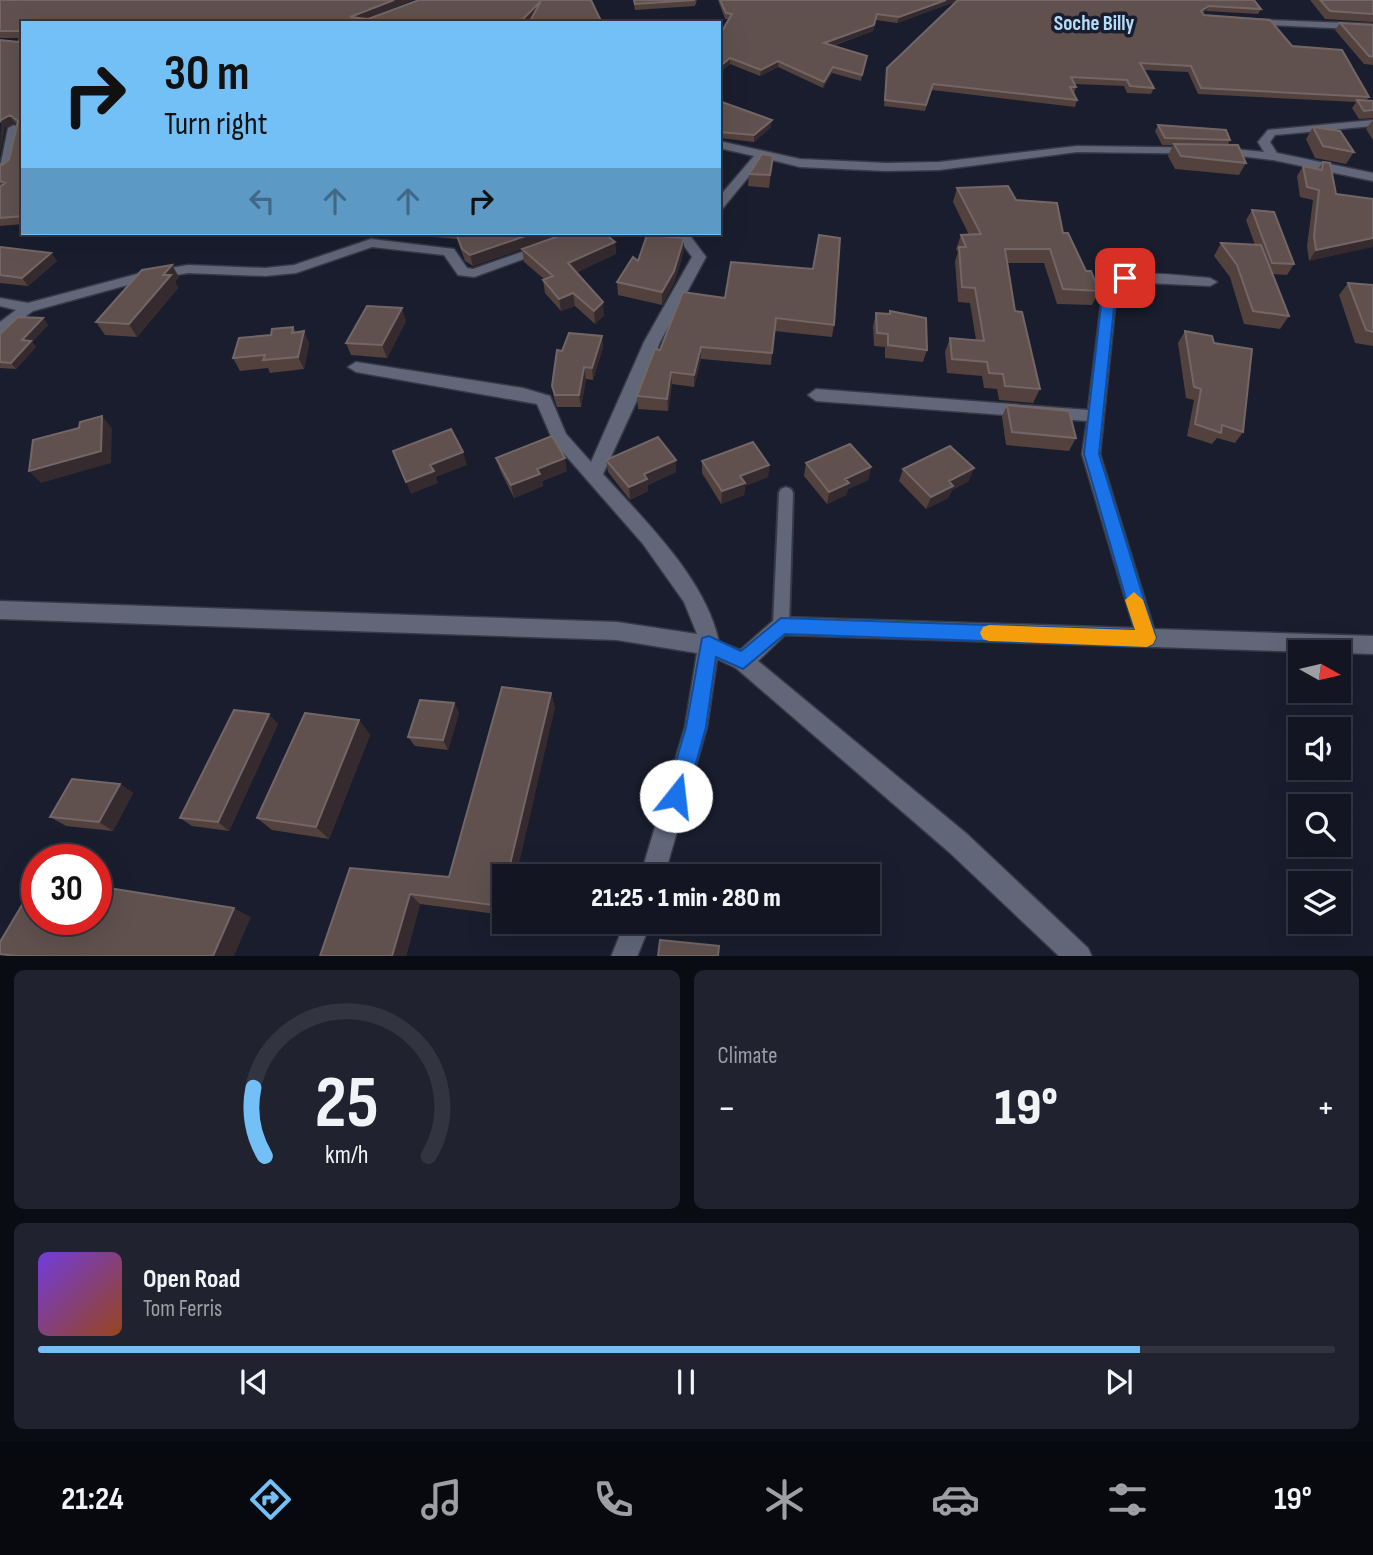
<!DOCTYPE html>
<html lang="en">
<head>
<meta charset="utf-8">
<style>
	:root { --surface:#131622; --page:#20232f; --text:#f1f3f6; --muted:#9d9fa5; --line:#323540; --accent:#73c0f6 }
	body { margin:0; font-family:"Sofia Sans Condensed",sans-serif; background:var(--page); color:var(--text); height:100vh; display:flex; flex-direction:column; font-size:26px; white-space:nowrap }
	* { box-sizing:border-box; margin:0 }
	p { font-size:23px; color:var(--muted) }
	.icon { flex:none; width:38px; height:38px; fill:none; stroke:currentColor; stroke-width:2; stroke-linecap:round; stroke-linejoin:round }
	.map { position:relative; height:956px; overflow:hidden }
	.side { display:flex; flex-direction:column; gap:14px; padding:14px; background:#0a0c13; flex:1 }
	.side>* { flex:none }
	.banner { position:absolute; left:21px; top:21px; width:700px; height:214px; border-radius:0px; box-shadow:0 7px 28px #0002,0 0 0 2px var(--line); background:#73c0f6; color:#111; overflow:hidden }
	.needle { width:46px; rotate:98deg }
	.fabs { position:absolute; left:1288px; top:640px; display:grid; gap:14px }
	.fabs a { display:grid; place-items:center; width:63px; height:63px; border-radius:0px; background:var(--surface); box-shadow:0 7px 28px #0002,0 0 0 2px var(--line); font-size:35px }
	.speed { position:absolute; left:21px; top:844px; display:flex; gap:14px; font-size:35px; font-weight:700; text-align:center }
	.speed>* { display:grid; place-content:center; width:91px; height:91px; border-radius:50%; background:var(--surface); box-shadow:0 7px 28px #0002,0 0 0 2px var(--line); line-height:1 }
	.speed .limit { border:10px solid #d22; background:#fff; color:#111 }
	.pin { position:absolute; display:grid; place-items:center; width:60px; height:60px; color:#fff; margin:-30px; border-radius:14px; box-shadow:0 4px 10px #0006 }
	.me { position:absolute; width:77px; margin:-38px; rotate:16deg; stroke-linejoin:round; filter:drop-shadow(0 0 5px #0008) }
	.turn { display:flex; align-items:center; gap:24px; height:147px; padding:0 28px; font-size:32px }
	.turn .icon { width:91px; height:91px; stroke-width:2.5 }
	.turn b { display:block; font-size:49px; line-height:60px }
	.lanes { display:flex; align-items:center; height:66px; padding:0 28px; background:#0003; justify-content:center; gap:35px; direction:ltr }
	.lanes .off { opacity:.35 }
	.big { font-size:52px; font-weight:800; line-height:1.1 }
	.side .widget { flex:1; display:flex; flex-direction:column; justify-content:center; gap:10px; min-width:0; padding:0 24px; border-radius:10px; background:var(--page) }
	.side .dial { align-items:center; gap:0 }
	.dial svg { height:182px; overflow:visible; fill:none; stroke:var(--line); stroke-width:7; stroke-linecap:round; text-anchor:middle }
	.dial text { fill:var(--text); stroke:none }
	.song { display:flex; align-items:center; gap:21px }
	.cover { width:84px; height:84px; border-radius:10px; background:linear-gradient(135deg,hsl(260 70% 55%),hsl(20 70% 35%)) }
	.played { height:7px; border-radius:4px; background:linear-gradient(90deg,var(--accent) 85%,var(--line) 85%) }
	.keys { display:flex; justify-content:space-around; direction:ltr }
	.heat { display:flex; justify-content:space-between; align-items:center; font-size:38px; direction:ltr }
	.side .tiles { flex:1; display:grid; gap:14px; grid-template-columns:1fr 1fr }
	.widget:last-child { grid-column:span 2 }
	.trip { position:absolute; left:492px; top:864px; width:388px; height:70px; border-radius:0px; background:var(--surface); box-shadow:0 7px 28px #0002,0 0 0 2px var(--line); font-weight:800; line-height:70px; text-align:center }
	.tabs { display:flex; height:112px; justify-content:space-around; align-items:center; background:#08090e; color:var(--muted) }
	.tabs .icon { width:49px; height:49px }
	.tabs .active { color:var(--accent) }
	.tabs b { font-size:32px; color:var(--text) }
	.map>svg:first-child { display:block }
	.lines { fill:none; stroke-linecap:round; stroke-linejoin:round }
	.service-casing { stroke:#373a46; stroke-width:4 }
	.minor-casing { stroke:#373a46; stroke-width:3 }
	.service { fill:#616779; fill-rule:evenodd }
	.minor { fill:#616779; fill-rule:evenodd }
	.wall { fill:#52413c }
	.shaded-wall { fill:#352b2e }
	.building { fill:#60514e; stroke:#736666; stroke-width:2 }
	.route { fill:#1a73e8; stroke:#114b97; stroke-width:2 }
	.slow { fill:#f59e0b }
	.labels { text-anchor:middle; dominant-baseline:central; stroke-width:7; stroke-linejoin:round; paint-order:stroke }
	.far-quarter-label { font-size:21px; font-weight:bold; fill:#b4defc; stroke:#191d2d }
</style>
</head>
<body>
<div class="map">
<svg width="1373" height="957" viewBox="0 0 1373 957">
	<rect width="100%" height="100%" fill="#191d2d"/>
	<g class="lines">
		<defs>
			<path id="service" d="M786,487L791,489L793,493L789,626L787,631L781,633L775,631L773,626L779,493L781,489Z"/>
			<path id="minor" d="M1248,19L1373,24V30L1251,24L1246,21Z
				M1373,120V126L1275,135L1270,142L1277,153L1373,173V181L1273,160L1224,154L1077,152L939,170L886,171L800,167L764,158L723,208L719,209V197L754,156L719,148V141L800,159L886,163L939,162L1077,146L1224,148L1264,152L1258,142L1268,130Z
				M14,125L20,128L12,167L6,171L0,167L8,128Z
				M576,233H595L474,277L458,275L444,255L372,247L296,273L265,276L188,273L142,281L33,311L0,334V322L16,310L0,306V298L28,303L141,273L188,265L265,268L294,265L371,239L454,249L467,268L473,269Z
				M680,233H694L691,237L706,257L660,342L639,396L603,474C645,521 706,579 719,642L740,650L774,620L781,617L1134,628L1082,454L1087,421L816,401L808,395L816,389L1088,410L1103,288C1117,264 1184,277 1210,278L1217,282L1210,286L1127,282L1117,288L1100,454L1154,629L1373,636V654L785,635L758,661L967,834L1088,948L1092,957H1060L949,852L736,668L717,659L707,727L664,877H640L685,727L697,653L617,640L0,619V601L617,622L697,634L684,602L643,544L553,441L537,404L356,372L348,367L356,362L523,388L550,396L566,434L591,462L644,342L692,257L677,236Z
				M625,922H651L637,957H611Z"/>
		</defs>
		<use href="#service" class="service-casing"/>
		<use href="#minor" class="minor-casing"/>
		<use href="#service" class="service"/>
		<use href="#minor" class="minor"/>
	</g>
	<path class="wall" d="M0,0H413L366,18H532L527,23H23V224L0,226V164L2,165L9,160L17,124L15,123L5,127L20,38H0Z
		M633,0H697L695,6L635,10Z
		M718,0H1254L1261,9L1258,14L1206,11L1203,14L1204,15L1292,46L1369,97L1366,101H1373V118L1359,119L1352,108L1356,102L1198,94L1188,72L1144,70L1154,88L1151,94L1127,93L1124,86L1075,84L1076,87L1074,94L1077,100L1075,107L932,90L925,111L884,106L887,68L957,1L897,23L876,20L873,31L833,46L867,56L861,81L832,73L823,88L778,67L760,76L730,64L719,73V36L729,20L725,19Z
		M1310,0H1373V22L1325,19Z
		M1340,23L1373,25V65L1364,64L1335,30Z
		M719,101L771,127L754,142L720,138Z
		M1372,121H1373V140L1366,129Z
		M1158,125L1230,140L1228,144L1246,163L1239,175L1175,169L1168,156L1173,145H1162L1155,131Z
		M1313,127L1354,152L1346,164L1315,158L1306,139Z
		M773,156L769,188L748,186L749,174Z
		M1323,162L1336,194L1373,199L1309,261L1307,246L1313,200L1300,197L1297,176L1303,166L1318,169Z
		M957,188L1016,200L1063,233L1099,291L1092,305L1057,304L1044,263H1008L1015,311L1040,389L1033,403L999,400L997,389L984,388L982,376L947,373L945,352L950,338L976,340L970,303L958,302L955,261L958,252L956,249L961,235H969L953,202Z
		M1252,210L1294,264L1287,275L1272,274L1289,316L1280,329L1244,324L1230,277L1214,256L1221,243L1255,245L1246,220Z
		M411,233H604L615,242L616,254L576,272L604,315L595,324L575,306L561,311L545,293L543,280L544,279L524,262L522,249L473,266L465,261L457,239L412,235Z
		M684,238V251L674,283L662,305L618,295L617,282L638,261Z
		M0,247L51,253L57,261L28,286L0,283Z
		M179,277L175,282L178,288L137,337L105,335L96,322Z
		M1348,283L1373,285V346L1355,343L1339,295Z
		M683,292L834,325L832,337L774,331L771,365L701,359L694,387L672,384L668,411L638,409L637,396L660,350Z
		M890,311L927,350L923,362L885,358V347L874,346L873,326L876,313L889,314Z
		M43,318L48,325L32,342L36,347L16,369L0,368V334Z
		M406,321L387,358L351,355L346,343Z
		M293,327L296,332L304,331L309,344L304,369L270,373L268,368L240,371L233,358L271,335Z
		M1185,331L1243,432L1235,443L1217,438L1212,444L1187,436L1194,400L1186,398L1178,343Z
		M602,336L603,347L593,380L586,379L581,407H557L554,398L552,386L562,351Z
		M1007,405L1076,438L1069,451L1006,445L1002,417Z
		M496,458L567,471L542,481L543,486L514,498L500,470Z
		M606,460L676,472L648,485V491L630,500L608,472Z
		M702,461L769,465L768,477L745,486L744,495L721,504L702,473Z
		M806,463L871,467L868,480L848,489L846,495L827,504L804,476Z
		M903,469L969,481L952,490L948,498L926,509L899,481Z
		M551,693L555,708L504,877V915L420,904L406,956H320L350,868L449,877Z
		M454,703L459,713L448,750L415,746L408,737Z
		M359,720L370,735L329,839L272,830L257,818Z
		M278,724L229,831L192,826L180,818Z
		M120,784L133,793L113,831L66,826L50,817Z"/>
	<path class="shaded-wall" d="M394,0H413L354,23L350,17Z
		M946,0H961L897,23L899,17Z
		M541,1L542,8L527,23H519Z
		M1209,6L1206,11L1198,17L1201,11Z
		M877,14L873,31L823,49L824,43Z
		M730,58V64L719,73V67Z
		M778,61V67L760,76L761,70Z
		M833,67L832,73L823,88L824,82Z
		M10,115L15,123L5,127L0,155L1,120Z
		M772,120L771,127L754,142V135Z
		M534,233H569L473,266L470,255Z
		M684,238V251L674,283L662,305V292Z
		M1373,238V247L1309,261L1316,250Z
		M615,242L616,254L570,276L568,263Z
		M51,253L57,261L28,286L22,278Z
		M172,265L179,277L175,282L178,288L137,337L129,324L163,275Z
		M573,293L575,306L561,311L559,299Z
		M603,302L604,315L595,324L594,311Z
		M402,308L406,321L387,358L382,345Z
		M43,318L48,325L32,342L36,347L16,369L11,363L22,340Z
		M304,331L309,344L304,369L298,357Z
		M602,336L603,347L593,380L592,368Z
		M701,347V359L694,387V375Z
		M584,367L586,379L581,407L579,395Z
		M671,372L672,384L668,411L667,399Z
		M102,416L112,428L111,463L41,483L29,471Z
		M463,452L467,465L436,477L438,483L411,494L406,482L430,465Z
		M565,458L567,471L542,481L543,486L514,498L511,485L537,469Z
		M676,460V472L648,485V491L630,500L629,487L644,474Z
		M769,465L768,477L745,486L744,495L721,504L722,491L740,476Z
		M871,467L868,480L848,489L846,495L827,504L829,492L845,479Z
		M974,468L969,481L952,490L948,498L926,509L931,497L949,481Z
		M551,693L555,708L516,877H507Z
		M454,703L459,713L448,750L443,740Z
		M269,714L278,724L229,831L218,822Z
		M359,720L370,735L329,839L316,827Z
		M120,784L133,793L113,831L99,822Z
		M504,888V911L500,906Z
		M410,894L420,904L406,956H392Z
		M234,908L251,917L234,956H213Z"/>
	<path class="building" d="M0,0H394L350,17L368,19L419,0H591L602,23H529L541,1L519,23H23V216L0,218V187L5,183L0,181V164L2,165L9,160L18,121L10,115L1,120L0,122V40L19,42L21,31H0Z
		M634,0H695L635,4Z
		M720,0H946L899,17L877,14L874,25L824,43L867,56L862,75L833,67L824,82L778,61L761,70L730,58L719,67V36L732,14L726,13Z
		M958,0H1254L1261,9L1209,6L1201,11L1204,15L1270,20L1292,46L1342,50L1369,97L1201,88L1191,66L1140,63L1154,88L1130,86L1127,80L1071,77L1076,87H1070L1077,100L933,84L926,105L885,100L887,68Z
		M1320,0H1373V14L1330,11Z
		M1340,23L1373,25V57L1369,56Z
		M1357,100L1373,101V110L1364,111Z
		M719,101L772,120L754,135L719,132Z
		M1158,125L1226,130L1230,140L1165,138Z
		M1313,127L1340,131L1354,152L1323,146Z
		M1174,144L1238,145L1246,163L1181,156Z
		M762,154L773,156L770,175L749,174Z
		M1323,162L1330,163L1336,194L1373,199V238L1316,250L1314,236L1319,190L1307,187L1303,166L1322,170Z
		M1008,186L1016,200L1057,203L1063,233H1068L1086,271H1091L1099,291L1063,289L1050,249H1005L1015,311L1022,312L1040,389L1005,386L1003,374L989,373L987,362L952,359L950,338L984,341L975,288L962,287L959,247H966L961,235L981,234L957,188Z
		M1252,210L1274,212L1294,264L1272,263Z
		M456,233H534L470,255L462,249Z
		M567,233H604L615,242L568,263L603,302L594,311L573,293L559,299L543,280L553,276L522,249Z
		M647,235L684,238L674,271L662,292L617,282L633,257L638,261Z
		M819,235L840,238L834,325L776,318L772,353L701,347L694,375L671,372L667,399L637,396L655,349L660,350L683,292L725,298L731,262L813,269Z
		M1221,243L1261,245L1289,316L1253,311L1237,265Z
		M0,247L51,253L22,278L0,275Z
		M172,265L163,275H171L129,324L96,322L142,270Z
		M1348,283L1373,285V332L1366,330Z
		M367,306L402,308L382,345L346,343Z
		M890,311L926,318L927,350L888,345V334L877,333L876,313L890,314Z
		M18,317L43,318L22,340L31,341L11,363L0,362V334Z
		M293,327L292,333L304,331L298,357L263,360L265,355L233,358L239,338L271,335L272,329Z
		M1185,331L1212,336L1214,343L1252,349L1243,432L1222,425L1221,433L1195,424L1201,389L1194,387Z
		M569,333L602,336L592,368L584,367L579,395H555L552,386L557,350L562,351Z
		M1007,405L1069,411L1076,438L1012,432Z
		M102,416L101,451L29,471L33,440L79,428L80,422Z
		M451,429L463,452L430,465L434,471L406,482L393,451Z
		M552,436L565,458L537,469L540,474L511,485L496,458Z
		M658,437L676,460L644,474L647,479L629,487L606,460Z
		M753,442L769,465L740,476L745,483L722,491L702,461Z
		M850,444L871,467L845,479L849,483L829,492L806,463Z
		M950,446L974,468L949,481L953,486L931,497L903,469Z
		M502,687L551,693L507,877H504V888L500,906L410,894L392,956H320L350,868L449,877Z
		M420,700L454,703L443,740L408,737Z
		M234,710L269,714L218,822L180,818Z
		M305,713L359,720L316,827L257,818Z
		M72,779L120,784L99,822L50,817Z
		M37,880V919H96V886L234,908L213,956H16L0,954V942Z
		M660,940L719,946L718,956H658Z"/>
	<path class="route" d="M1125,274L1131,278L1116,288L1099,454L1156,638L1153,644L1147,647L785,634L743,669L716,657L706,727L687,796L684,803L676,806L669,803L666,796L686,727L702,638L709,636L741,651L781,618L1135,630L1084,454L1103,288L1109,280Z"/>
	<path class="slow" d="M1134,592L1143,600L1156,638L1153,644L1147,647L989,641L983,639L980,633L983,627L989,625L1135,630L1125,600Z"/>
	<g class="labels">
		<g class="far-quarter-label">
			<text x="1094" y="23">Soche Billy</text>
		</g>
	</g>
</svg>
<div class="fabs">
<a><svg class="needle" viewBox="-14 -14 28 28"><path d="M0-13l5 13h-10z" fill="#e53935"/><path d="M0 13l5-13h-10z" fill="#9d9fa5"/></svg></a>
<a><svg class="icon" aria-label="sound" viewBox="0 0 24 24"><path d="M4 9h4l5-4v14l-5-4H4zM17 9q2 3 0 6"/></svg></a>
<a><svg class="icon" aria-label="search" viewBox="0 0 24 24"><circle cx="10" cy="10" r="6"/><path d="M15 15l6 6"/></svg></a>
<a><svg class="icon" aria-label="layers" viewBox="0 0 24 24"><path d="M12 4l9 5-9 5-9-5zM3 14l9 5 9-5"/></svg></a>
</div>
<div class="speed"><div class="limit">30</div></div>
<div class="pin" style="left:1125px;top:278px;background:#d93025"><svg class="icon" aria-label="arrive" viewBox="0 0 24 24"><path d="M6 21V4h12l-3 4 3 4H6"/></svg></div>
<svg class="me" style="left:676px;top:796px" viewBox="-20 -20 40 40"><circle r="19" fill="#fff"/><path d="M0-13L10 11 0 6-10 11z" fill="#1a73e8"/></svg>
<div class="trip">21:25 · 1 min · 280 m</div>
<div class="banner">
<div class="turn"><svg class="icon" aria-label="right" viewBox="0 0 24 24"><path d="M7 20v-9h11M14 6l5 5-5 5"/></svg><div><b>30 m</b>Turn right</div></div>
<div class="lanes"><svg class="icon off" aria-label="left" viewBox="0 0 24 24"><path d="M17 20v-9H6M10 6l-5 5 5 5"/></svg><svg class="icon off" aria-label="ahead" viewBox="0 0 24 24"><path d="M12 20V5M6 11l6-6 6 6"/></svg><svg class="icon off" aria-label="ahead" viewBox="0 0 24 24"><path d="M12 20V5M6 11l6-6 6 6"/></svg><svg class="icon" aria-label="right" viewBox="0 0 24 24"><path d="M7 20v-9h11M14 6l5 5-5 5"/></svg></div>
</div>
</div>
<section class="side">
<div class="tiles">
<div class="widget dial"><svg viewBox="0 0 100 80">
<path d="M14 69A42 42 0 1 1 86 69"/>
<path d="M14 69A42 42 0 0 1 9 39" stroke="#73c0f6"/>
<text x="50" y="56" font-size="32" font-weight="700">25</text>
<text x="50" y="72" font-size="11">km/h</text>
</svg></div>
<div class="widget"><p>Climate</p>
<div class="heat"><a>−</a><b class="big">19°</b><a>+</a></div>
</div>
<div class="widget">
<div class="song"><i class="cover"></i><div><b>Open Road</b><p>Tom Ferris</p></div></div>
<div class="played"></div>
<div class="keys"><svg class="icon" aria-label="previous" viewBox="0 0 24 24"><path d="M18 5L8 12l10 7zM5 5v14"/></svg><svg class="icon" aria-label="pause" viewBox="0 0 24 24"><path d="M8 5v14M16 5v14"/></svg><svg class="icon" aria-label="next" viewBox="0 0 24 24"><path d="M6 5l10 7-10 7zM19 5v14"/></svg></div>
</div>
</div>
</section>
<nav class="tabs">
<b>21:24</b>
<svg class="icon active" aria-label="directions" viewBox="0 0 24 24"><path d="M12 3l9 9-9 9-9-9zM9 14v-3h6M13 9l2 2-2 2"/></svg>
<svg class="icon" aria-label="music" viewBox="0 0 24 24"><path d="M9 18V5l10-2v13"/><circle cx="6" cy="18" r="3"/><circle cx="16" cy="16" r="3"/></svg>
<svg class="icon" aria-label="phone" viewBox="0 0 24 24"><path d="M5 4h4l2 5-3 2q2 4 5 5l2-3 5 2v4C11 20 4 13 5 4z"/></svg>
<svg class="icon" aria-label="climate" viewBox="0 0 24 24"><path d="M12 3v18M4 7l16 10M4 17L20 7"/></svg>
<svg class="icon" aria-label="car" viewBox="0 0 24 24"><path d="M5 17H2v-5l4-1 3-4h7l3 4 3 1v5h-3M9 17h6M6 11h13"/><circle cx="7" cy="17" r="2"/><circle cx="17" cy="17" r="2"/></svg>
<svg class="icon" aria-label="filters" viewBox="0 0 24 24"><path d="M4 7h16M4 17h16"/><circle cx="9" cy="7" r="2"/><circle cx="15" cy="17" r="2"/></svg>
<b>19°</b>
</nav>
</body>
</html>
